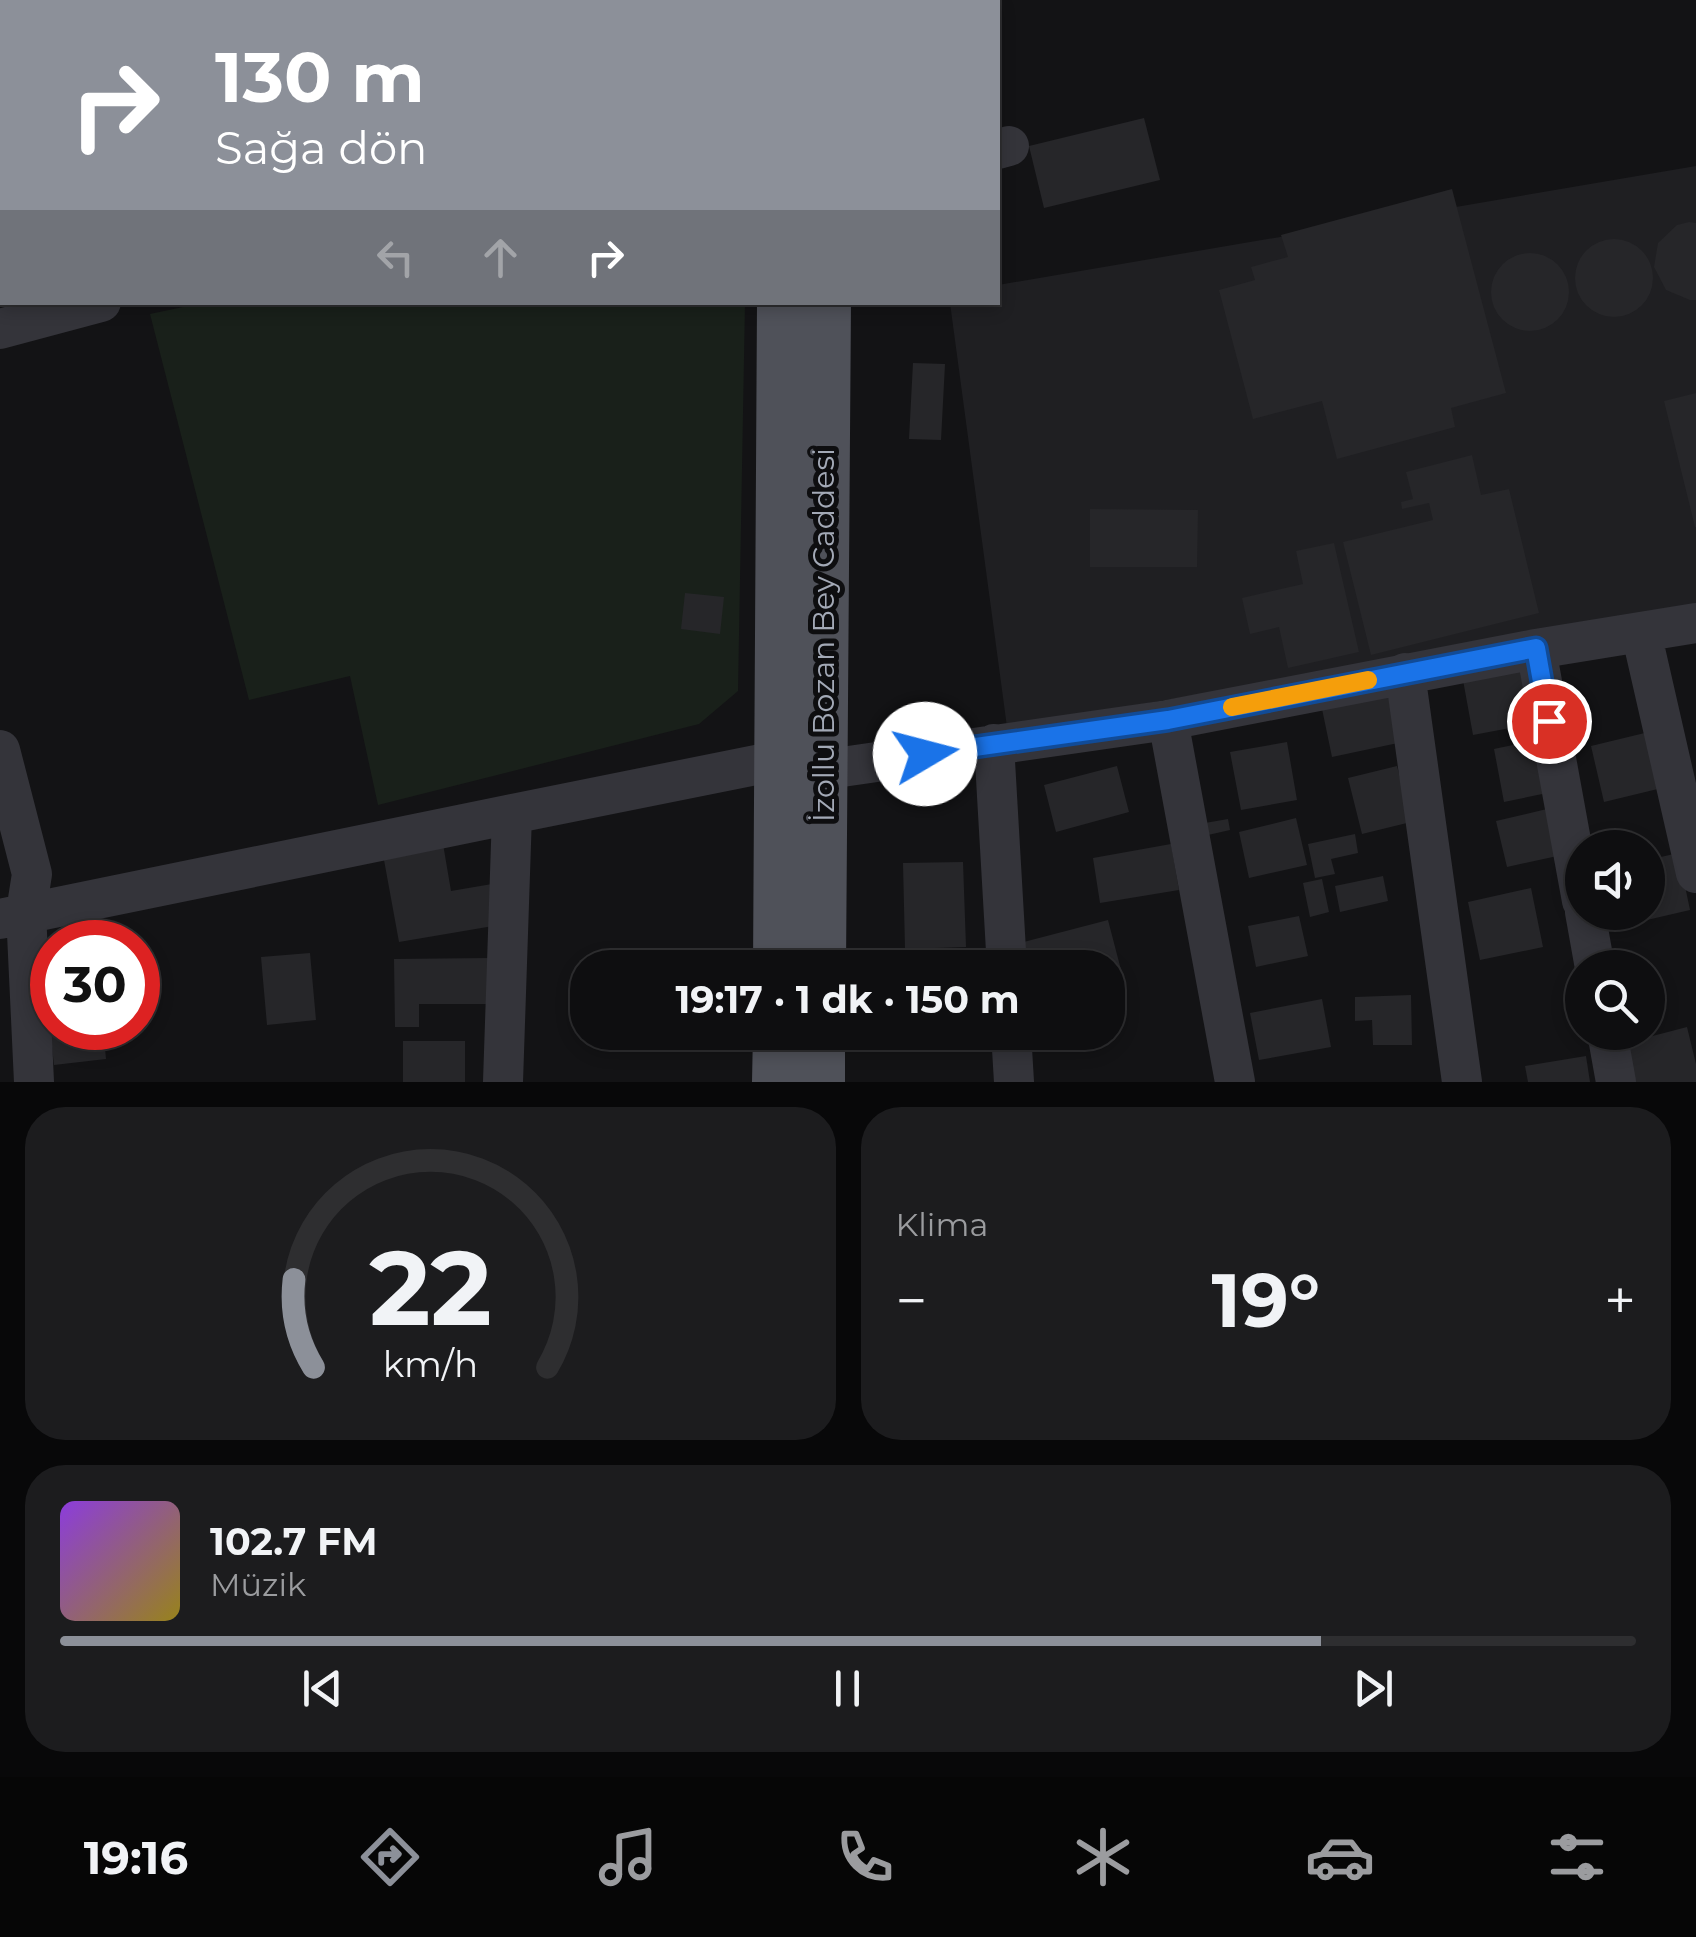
<!DOCTYPE html>
<html lang="tr">
<head>
<meta charset="utf-8">
<style>
	:root { --surface:#0e0e10; --page:#1c1c1e; --text:#f1f3f6; --muted:#9b9c9f; --line:#2e2e30; --accent:#8c9099 }
	body { margin:0; font-family:Montserrat,sans-serif; background:var(--page); color:var(--text); height:100vh; display:flex; flex-direction:column; font-size:38px; white-space:nowrap }
	* { box-sizing:border-box; margin:0 }
	p { font-size:32px; color:var(--muted) }
	.icon { flex:none; width:55px; height:55px; fill:none; stroke:currentColor; stroke-width:2; stroke-linecap:round; stroke-linejoin:round }
	.map { position:relative; height:1082px; overflow:hidden }
	.details { display:flex; flex-direction:column; gap:25px; padding:25px; background:#080809; flex:1 }
	.details>* { flex:none }
	.top-card { position:absolute; left:0px; top:0px; width:1000px; height:305px; box-shadow:0 5px 15px #0003,0 0 0 2px var(--line); background:#8c9099; color:#fff; overflow:hidden }
	.tools { position:absolute; left:1565px; top:830px; display:grid; gap:20px }
	.tools a { display:grid; place-items:center; width:100px; height:100px; border-radius:50%; background:var(--surface); box-shadow:0 5px 15px #0003,0 0 0 2px var(--line); font-size:50px }
	.speed { position:absolute; left:30px; top:920px; display:flex; gap:20px; font-size:50px; font-weight:700; text-align:center }
	.speed>* { display:grid; place-content:center; width:130px; height:130px; border-radius:50%; background:var(--surface); box-shadow:0 5px 15px #0003,0 0 0 2px var(--line); line-height:1 }
	.speed .limit { border:15px solid #d22; background:#fff; color:#111 }
	.pin { position:absolute; display:grid; place-items:center; width:85px; height:85px; color:#fff; margin:-42px; border:5px solid #fff; border-radius:50%; box-shadow:0 2px 10px #0007 }
	.me { position:absolute; width:110px; margin:-55px; rotate:82deg; stroke-linejoin:round; filter:drop-shadow(0 0 8px #0008) }
	.turn { display:flex; align-items:center; gap:35px; height:210px; padding:0 50px; font-size:45px }
	.turn .icon { width:130px; height:130px; stroke-width:2.5 }
	.turn b { display:block; font-size:70px; line-height:85px }
	.lanes { display:flex; align-items:center; height:95px; padding:0 50px; background:#0003; justify-content:center; gap:50px; direction:ltr }
	.lanes .off { opacity:.35 }
	.big { font-size:75px; font-weight:700; line-height:1.1 }
	.details .card { flex:1; display:flex; flex-direction:column; justify-content:center; gap:15px; min-width:0; padding:0 35px; border-radius:40px; background:var(--page) }
	.details .dial { align-items:center; gap:0 }
	.dial svg { height:260px; overflow:visible; fill:none; stroke:var(--line); stroke-width:7; stroke-linecap:round; text-anchor:middle }
	.dial text { fill:var(--text); stroke:none }
	.song { display:flex; align-items:center; gap:30px }
	.cover { width:120px; height:120px; border-radius:15px; background:linear-gradient(135deg,hsl(270 70% 55%),hsl(50 70% 35%)) }
	.played { height:10px; border-radius:5px; background:linear-gradient(90deg,var(--accent) 80%,var(--line) 80%) }
	.keys { display:flex; justify-content:space-around; direction:ltr }
	.heat { display:flex; justify-content:space-between; align-items:center; font-size:55px; direction:ltr }
	.details .tiles { flex:1; display:grid; gap:25px; grid-template-columns:1fr 1fr }
	.card:last-child { grid-column:span 2 }
	.trip { position:absolute; left:570px; top:950px; width:555px; height:100px; border-radius:40px; background:var(--surface); box-shadow:0 5px 15px #0003,0 0 0 2px var(--line); font-weight:700; line-height:100px; text-align:center }
	.tab-bar { display:flex; height:160px; justify-content:space-around; align-items:center; background:#060606; color:var(--muted) }
	.tab-bar .icon { width:70px; height:70px }
	.tab-bar .active { color:var(--accent) }
	.tab-bar b { font-size:45px; color:var(--text) }
	.map>svg:first-child { display:block }
	.built { fill:#1f1f22 }
	.green { fill:#19201a }
	.building { fill:#262629 }
	.lines { fill:none; stroke-linecap:round; stroke-linejoin:round }
	.minor { stroke:#34343a; stroke-width:40 }
	.major { stroke:#4f5159; stroke-width:52 }
	.route-casing { stroke:#114b97; stroke-width:25 }
	.route { stroke:#1a73e8; stroke-width:18 }
	.slow { stroke:#f59e0b; stroke-width:18 }
	.labels { text-anchor:middle; dominant-baseline:central; stroke-width:10; stroke-linejoin:round; paint-order:stroke }
	.street-label { font-size:30px; fill:#a3a9b6; stroke:#0e0e10 }
</style>
</head>
<body>
<div class="map">
<svg width="1696" height="1082" viewBox="0 0 1696 1082">
	<rect width="100%" height="100%" fill="#131315"/>
	<path class="built" d="M1696,166V610L1007,727L950,303L998,302V285Z"/>
	<path class="green" d="M207,302L745,303L738,691L699,724L378,805L350,676L249,700L150,314Z"/>
	<path class="building" d="M1144,118L1160,180L1044,208L1029,146Z
		M1452,189L1506,393L1451,408L1455,427L1337,459L1322,401L1253,419L1219,290L1255,280L1251,267L1288,257L1281,235Z
		M1689,222L1696,223V300H1690L1666,290L1654,267L1658,243L1677,225Z
		M1575 278a39 39 0 1 1 78 0a39 39 0 1 1-78 0Z
		M1491 292a39 39 0 1 1 78 0a39 39 0 1 1-78 0Z
		M913,363L945,364L941,440L909,439Z
		M1696,393V527H1695L1664,401Z
		M1472,455L1481,495L1509,489L1539,613L1371,655L1343,542L1433,520L1429,503L1402,509L1401,502L1413,499L1406,472Z
		M1090,509L1198,510L1197,567H1090Z
		M1334,543L1359,652L1288,668L1279,627L1250,634L1242,598L1303,584L1296,551Z
		M685,593L724,597L720,634L681,629Z
		M1527,669L1537,723L1473,735L1463,680Z
		M1387,690L1398,743L1332,757L1321,704Z
		M1653,731L1666,787L1604,802L1591,746Z
		M1542,739L1552,792L1504,802L1494,749Z
		M1287,742L1297,800L1241,810L1230,752Z
		M1117,766L1129,812L1056,832L1044,785Z
		M1397,766L1411,822L1362,834L1348,778Z
		M1551,808L1562,855L1507,867L1496,821Z
		M1296,818L1307,865L1249,878L1239,832Z
		M1228,819L1230,830L1208,835L1205,823Z
		M1355,834L1358,853L1331,859L1335,874L1315,878L1308,844Z
		M442,838L451,891L492,884L499,925L399,942L382,849Z
		M1171,844L1179,890L1100,903L1093,858Z
		M1678,853L1690,910L1634,923L1632,912H1648V860Z
		M963,862L966,947L905,949L903,863Z
		M1383,876L1388,901L1340,912L1335,886Z
		M1322,879L1329,912L1310,917L1303,883Z
		M1531,888L1543,947L1480,960L1468,902Z
		M1299,916L1308,956L1256,967L1248,926Z
		M1108,920L1126,989L1108,994V968H1018L1012,945Z
		M310,953L316,1020L267,1025L261,957Z
		M490,958V1004H419V1027H395L394,959Z
		M1411,995L1412,1045H1373L1372,1020L1355,1021V997Z
		M1322,999L1331,1047L1259,1060L1250,1013Z
		M52,1001V1028H103L106,1059L54,1065L47,1002Z
		M1687,1027L1696,1064V1082H1628L1618,1045Z
		M666,1032H714V1047L666,1048Z
		M403,1041H465V1082H403Z
		M1586,1056L1590,1082H1528L1525,1066Z"/>
	<g class="lines">
		<path class="minor" d="M247,0L250,2
			M0,1L1,0
			M998,149L1009,146
			M0,329L101,302
			M1641,632L1696,873
			M1536,649L1582,901
			M1405,673L1462,1082
			M1168,720L1536,649L1696,623
			M994,744L1007,968
			M0,750L32,874L26,912L34,1082
			M821,770L1168,720L1235,1082
			M1585,912L1595,968
			M0,919L512,814
			M1011,1032L1014,1082
			M1607,1032L1616,1082
			M503,1082L512,814L781,760"/>
		<path class="major" d="M784,2V0
			M828,2V0
			M779,968L783,302
			M820,968L825,302
			M778,1082L779,1032
			M819,1082V1032"/>
	</g>
	<g class="lines">
		<defs>
			<path id="route" d="M925,754L1168,720L1536,648L1549,721"/>
		</defs>
		<use href="#route" class="route-casing"/>
		<use href="#route" class="route"/>
		<path class="slow" d="M1232,707L1368,680"/>
	</g>
	<g class="labels">
		<g class="street-label">
			<text transform="translate(823 635) rotate(-90)">İzollu Bozan Bey Caddesi</text>
		</g>
	</g>
</svg>
<div class="tools">
<a><svg class="icon" aria-label="sound" viewBox="0 0 24 24"><path d="M4 9h4l5-4v14l-5-4H4zM17 9q2 3 0 6"/></svg></a>
<a><svg class="icon" aria-label="search" viewBox="0 0 24 24"><circle cx="10" cy="10" r="6"/><path d="M15 15l6 6"/></svg></a>
</div>
<div class="speed"><div class="limit">30</div></div>
<div class="pin" style="left:1549px;top:721px;background:#d93025"><svg class="icon" aria-label="arrive" viewBox="0 0 24 24"><path d="M6 21V4h12l-3 4 3 4H6"/></svg></div>
<svg class="me" style="left:925px;top:754px" viewBox="-20 -20 40 40"><circle r="19" fill="#fff"/><path d="M0-13L10 11 0 6-10 11z" fill="#1a73e8"/></svg>
<div class="trip">19:17 · 1 dk · 150 m</div>
<div class="top-card">
<div class="turn"><svg class="icon" aria-label="right" viewBox="0 0 24 24"><path d="M7 20v-9h11M14 6l5 5-5 5"/></svg><div><b>130 m</b>Sağa dön</div></div>
<div class="lanes"><svg class="icon off" aria-label="left" viewBox="0 0 24 24"><path d="M17 20v-9H6M10 6l-5 5 5 5"/></svg><svg class="icon off" aria-label="ahead" viewBox="0 0 24 24"><path d="M12 20V5M6 11l6-6 6 6"/></svg><svg class="icon" aria-label="right" viewBox="0 0 24 24"><path d="M7 20v-9h11M14 6l5 5-5 5"/></svg></div>
</div>
</div>
<section class="details">
<div class="tiles">
<div class="card dial"><svg viewBox="0 0 100 80">
<path d="M14 69A42 42 0 1 1 86 69"/>
<path d="M14 69A42 42 0 0 1 8 42" stroke="#8c9099"/>
<text x="50" y="56" font-size="32" font-weight="700">22</text>
<text x="50" y="72" font-size="11">km/h</text>
</svg></div>
<div class="card"><p>Klima</p>
<div class="heat"><a>−</a><b class="big">19°</b><a>+</a></div>
</div>
<div class="card">
<div class="song"><i class="cover"></i><div><b>102.7 FM</b><p>Müzik</p></div></div>
<div class="played"></div>
<div class="keys"><svg class="icon" aria-label="previous" viewBox="0 0 24 24"><path d="M18 5L8 12l10 7zM5 5v14"/></svg><svg class="icon" aria-label="pause" viewBox="0 0 24 24"><path d="M8 5v14M16 5v14"/></svg><svg class="icon" aria-label="next" viewBox="0 0 24 24"><path d="M6 5l10 7-10 7zM19 5v14"/></svg></div>
</div>
</div>
</section>
<nav class="tab-bar">
<b>19:16</b>
<svg class="icon active" aria-label="directions" viewBox="0 0 24 24"><path d="M12 3l9 9-9 9-9-9zM9 14v-3h6M13 9l2 2-2 2"/></svg>
<svg class="icon" aria-label="music" viewBox="0 0 24 24"><path d="M9 18V5l10-2v13"/><circle cx="6" cy="18" r="3"/><circle cx="16" cy="16" r="3"/></svg>
<svg class="icon" aria-label="phone" viewBox="0 0 24 24"><path d="M5 4h4l2 5-3 2q2 4 5 5l2-3 5 2v4C11 20 4 13 5 4z"/></svg>
<svg class="icon" aria-label="climate" viewBox="0 0 24 24"><path d="M12 3v18M4 7l16 10M4 17L20 7"/></svg>
<svg class="icon" aria-label="car" viewBox="0 0 24 24"><path d="M5 17H2v-5l4-1 3-4h7l3 4 3 1v5h-3M9 17h6M6 11h13"/><circle cx="7" cy="17" r="2"/><circle cx="17" cy="17" r="2"/></svg>
<svg class="icon" aria-label="filters" viewBox="0 0 24 24"><path d="M4 7h16M4 17h16"/><circle cx="9" cy="7" r="2"/><circle cx="15" cy="17" r="2"/></svg>
</nav>
</body>
</html>
